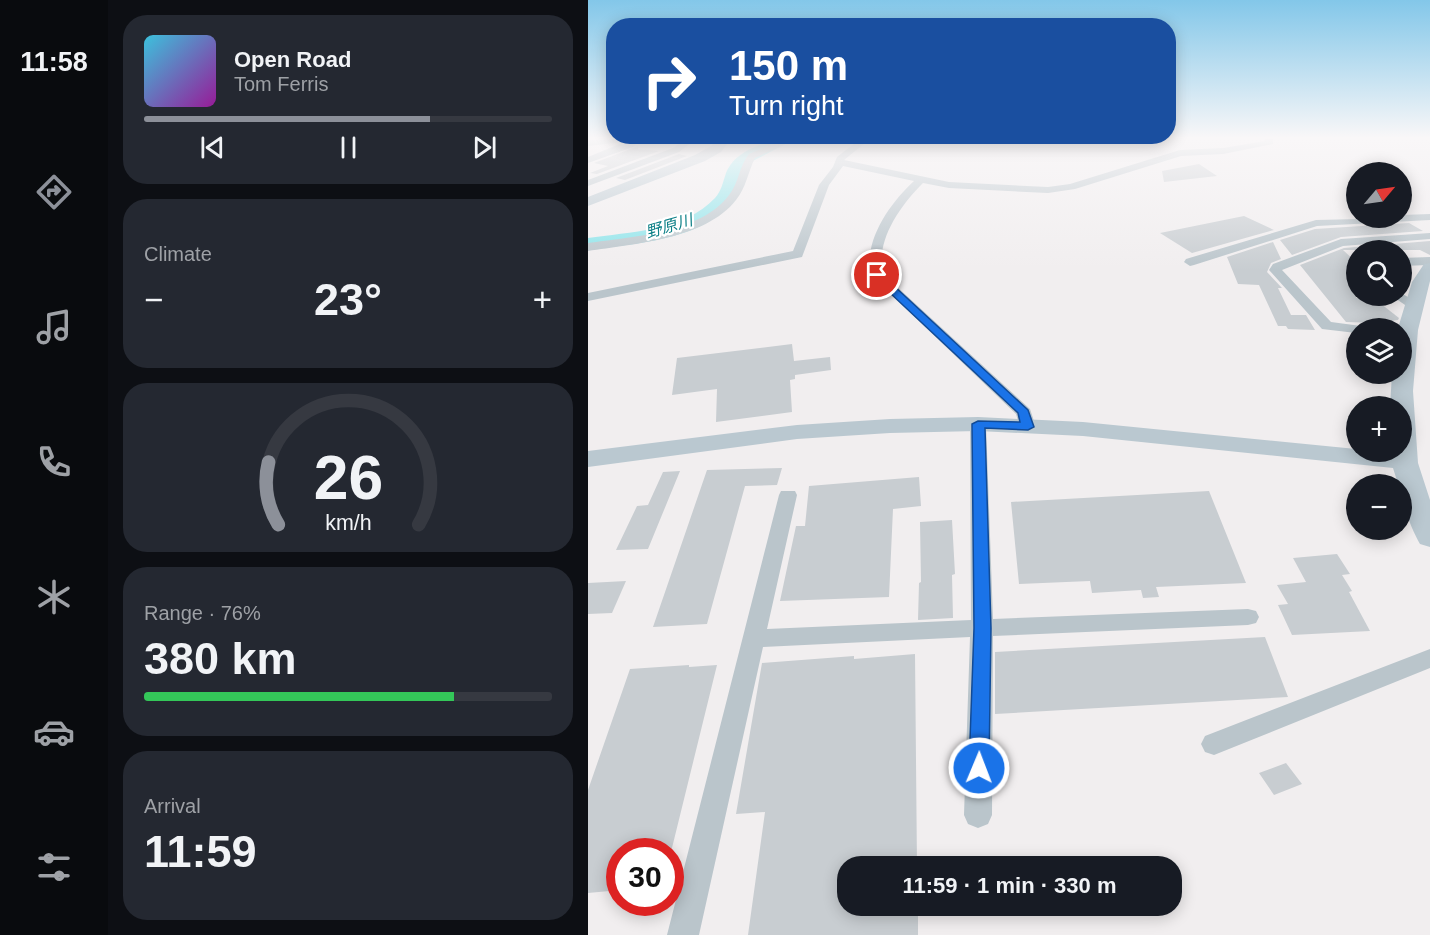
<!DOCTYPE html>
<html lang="en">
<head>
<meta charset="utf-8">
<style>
	:root { --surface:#171b24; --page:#242831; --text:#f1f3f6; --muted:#9ea1a6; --line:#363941; --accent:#8c9099 }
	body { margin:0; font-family:Arial,"Noto Sans JP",sans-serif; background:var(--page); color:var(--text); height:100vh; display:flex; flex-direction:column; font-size:22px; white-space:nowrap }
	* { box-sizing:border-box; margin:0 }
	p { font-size:20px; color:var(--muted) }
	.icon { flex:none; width:33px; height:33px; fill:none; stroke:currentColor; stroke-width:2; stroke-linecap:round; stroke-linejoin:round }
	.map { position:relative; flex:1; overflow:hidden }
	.side { display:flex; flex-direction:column; gap:15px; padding:15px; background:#0d0f14; width:480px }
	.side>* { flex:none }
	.hud { position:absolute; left:18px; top:18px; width:570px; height:126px; border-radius:24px; box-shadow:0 3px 15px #0003; background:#1a4fa0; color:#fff; overflow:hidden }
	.needle { width:39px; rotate:61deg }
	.tools { position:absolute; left:758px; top:162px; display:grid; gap:12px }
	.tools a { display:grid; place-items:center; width:66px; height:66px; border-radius:50%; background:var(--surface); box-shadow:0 3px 15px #0003; font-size:30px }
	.speed { position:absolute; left:18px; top:838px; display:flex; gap:12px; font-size:30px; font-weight:700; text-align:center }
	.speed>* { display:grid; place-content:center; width:78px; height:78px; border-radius:50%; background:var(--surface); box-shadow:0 3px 15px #0003; line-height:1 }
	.speed .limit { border:9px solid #d22; background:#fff; color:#111 }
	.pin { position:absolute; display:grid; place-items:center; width:51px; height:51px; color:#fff; margin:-26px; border:3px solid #fff; border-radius:50%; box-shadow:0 2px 6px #0007 }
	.me { position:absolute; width:66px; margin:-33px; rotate:1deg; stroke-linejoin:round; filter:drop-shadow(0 0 4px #0008) }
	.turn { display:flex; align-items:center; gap:21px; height:126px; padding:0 24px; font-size:27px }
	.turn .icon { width:78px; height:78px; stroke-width:2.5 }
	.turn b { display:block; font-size:42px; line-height:51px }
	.big { font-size:45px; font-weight:600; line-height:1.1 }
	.side .card { flex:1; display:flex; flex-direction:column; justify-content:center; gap:9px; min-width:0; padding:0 21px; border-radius:24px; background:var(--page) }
	.side .dial { align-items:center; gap:0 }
	.dial svg { height:156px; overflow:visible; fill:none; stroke:var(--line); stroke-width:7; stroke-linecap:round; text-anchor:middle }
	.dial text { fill:var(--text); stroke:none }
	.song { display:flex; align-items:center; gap:18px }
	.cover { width:72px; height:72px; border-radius:9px; background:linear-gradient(135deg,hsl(190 70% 55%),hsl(300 70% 35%)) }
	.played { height:6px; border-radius:3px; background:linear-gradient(90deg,var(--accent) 70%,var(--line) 70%) }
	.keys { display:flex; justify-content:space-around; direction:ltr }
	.heat { display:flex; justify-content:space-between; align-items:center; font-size:33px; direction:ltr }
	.charge { height:9px; border-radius:4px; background:linear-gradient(90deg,#34c759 76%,var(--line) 0) }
	.trip { position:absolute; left:249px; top:856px; width:345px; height:60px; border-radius:24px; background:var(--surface); box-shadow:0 3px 15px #0003; font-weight:600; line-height:60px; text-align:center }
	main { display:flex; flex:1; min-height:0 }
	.menu { display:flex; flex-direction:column; width:108px; justify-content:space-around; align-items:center; background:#090b0e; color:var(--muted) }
	.menu .icon { width:42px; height:42px }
	.menu .on { color:var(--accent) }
	.menu b { font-size:27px; color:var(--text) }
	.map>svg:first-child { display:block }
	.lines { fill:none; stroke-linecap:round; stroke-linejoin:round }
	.river { fill:#8be4ea; fill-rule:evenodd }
	.building { fill:#c8cdd1 }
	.street { fill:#bac5cb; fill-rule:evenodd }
	.secondary { fill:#bac8d0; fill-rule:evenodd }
	.route { fill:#1a73e8; stroke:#114b97; stroke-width:1.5 }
	.labels { text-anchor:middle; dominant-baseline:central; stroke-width:4.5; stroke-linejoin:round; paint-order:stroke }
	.far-water-label { font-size:16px; font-style:italic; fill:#0f8188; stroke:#fff }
</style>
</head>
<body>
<main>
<nav class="menu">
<b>11:58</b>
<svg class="icon on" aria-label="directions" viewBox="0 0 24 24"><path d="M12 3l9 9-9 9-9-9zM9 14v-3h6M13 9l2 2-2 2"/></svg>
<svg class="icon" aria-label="music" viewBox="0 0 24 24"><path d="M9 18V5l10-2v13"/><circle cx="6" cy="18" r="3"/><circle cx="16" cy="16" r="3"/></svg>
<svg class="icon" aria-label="phone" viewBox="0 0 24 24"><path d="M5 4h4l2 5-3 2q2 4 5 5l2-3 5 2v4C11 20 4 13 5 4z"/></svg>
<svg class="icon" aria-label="climate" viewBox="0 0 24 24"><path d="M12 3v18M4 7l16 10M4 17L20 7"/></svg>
<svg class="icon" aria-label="car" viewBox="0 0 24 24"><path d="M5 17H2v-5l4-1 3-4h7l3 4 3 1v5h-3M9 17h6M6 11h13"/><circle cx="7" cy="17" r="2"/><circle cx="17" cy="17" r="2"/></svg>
<svg class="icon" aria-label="filters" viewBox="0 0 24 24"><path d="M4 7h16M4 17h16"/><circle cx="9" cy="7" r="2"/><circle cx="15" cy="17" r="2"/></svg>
</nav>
<section class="side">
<div class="card">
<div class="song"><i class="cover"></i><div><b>Open Road</b><p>Tom Ferris</p></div></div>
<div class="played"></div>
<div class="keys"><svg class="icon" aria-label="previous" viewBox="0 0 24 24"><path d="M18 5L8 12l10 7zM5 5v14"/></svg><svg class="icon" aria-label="pause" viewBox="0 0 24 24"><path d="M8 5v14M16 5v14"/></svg><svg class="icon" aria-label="next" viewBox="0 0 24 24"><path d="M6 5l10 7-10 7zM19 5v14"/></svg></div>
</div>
<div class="card"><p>Climate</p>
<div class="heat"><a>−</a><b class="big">23°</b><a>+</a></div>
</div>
<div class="card dial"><svg viewBox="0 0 100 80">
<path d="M14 69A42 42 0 1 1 86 69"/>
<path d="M14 69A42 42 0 0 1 9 37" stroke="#8c9099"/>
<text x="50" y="56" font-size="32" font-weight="700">26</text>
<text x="50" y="72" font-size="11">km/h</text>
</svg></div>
<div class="card"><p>Range · 76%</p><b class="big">380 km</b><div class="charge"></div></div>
<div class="card"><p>Arrival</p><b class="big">11:59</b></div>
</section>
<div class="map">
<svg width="842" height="935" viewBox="0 0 842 935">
	<rect width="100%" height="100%" fill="#f1eeef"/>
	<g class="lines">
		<path class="river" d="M185,139H207L161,163C154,176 152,192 142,204C113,240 43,244 0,250V238C41,232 96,231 127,198C133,192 135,182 138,173C147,152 166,148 185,139Z"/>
	</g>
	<path class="building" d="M50,146V149L71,151L9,174L2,173L20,166L6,163Z
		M91,154L99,156L37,180L28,178Z
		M611,164L629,176L576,182L574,171Z
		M656,216L686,230L604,253L572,233Z
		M821,223L835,231L753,237L704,255L692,240L727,229Z
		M842,241V255L832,250H755L768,262V298L783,296L811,318L810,320L788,323L758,322L712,265L756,248Z
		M685,242L693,259L683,263L679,272L694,288H690L703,315H718L727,330L700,329L698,326H690L671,285L650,284L639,257Z
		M204,344L206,361L242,357L243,370L207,375V379L202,380L204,412L128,422L129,389L84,395L89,358Z
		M194,468L189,485L157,486L119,624L65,627L119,470Z
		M92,471L60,549L28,550L49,506L60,505L75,472Z
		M331,477L333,506L305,509L301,597L192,601L208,526H217L221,486Z
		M621,491L658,583L568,587L571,597L555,598L553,590L504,593L502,581L431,584L423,502Z
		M364,520L367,574L364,575L365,618L330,620L331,583L333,582L332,522Z
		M749,554L762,574L754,575L764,591L761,592L782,631L704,635L690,605L700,604L689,585L718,582L705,558Z
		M38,581L24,613L0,614V583Z
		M677,637L700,697L407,714V652Z
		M327,654L329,867H260V906H330V935H160L177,812L148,814L174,663L266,656V659Z
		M101,665V667L129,665L83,852H32V890L0,893V790L42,669Z
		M698,763L714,784L686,795L671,773Z"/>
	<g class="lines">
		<path class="street" d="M39,139L35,142L0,146V140Z
			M44,139H54L45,147L0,163V157Z
			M98,139H108L91,152L0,186V180L85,148Z
			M197,139H209L167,158C160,172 158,188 148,200C118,239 45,244 0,251V243C43,237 113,233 141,195C151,183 151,166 161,154Z
			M272,139H282L256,160L361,182L460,187L482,184L592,150L635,148L677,141V139H685V144L635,154L593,156L487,189L460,193L361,188L335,183C313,205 287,240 295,274L442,409L448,427L440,432L432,427L428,414L283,275C275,241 302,203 326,181L255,166L241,185L214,257L0,301V293L205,251L231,185L245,167L249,157Z
			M842,214V220L729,226L606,265L602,266L596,262L598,259L728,220L813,218V215Z
			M842,233V239L755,246L694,270L743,322L773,326L775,328H768V333L734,329L681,270L685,264L753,239Z
			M842,257V265L813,266V258Z
			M813,293L832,304L830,307H820L804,296H813Z
			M390,419L398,424L405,619L660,609L668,611L671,617L668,623L660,625L405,636L404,815L400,824L390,828L380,824L376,815L382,637L175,647L111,935H79L191,495L193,491H207L209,495L179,629L383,620L382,424Z
			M842,649V668L626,755L617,752L613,744L617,736Z"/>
		<path class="secondary" d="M130,139H143L133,152L117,161L0,206V197L107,155L123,146Z
			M842,263V281L830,330L825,391L830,463L842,500V547L832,544C823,528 813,503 813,484H810L805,468L495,436L390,431L302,433L209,439L0,467V451L209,425L302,419L390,417L495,422L768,449V452H813V406H802L804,374H813V328H810L824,282L836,264Z"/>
	</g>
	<linearGradient id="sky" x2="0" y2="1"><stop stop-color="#83c7e9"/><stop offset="0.51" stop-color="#f9f7f8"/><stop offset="1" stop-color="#f9f7f8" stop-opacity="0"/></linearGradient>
	<rect width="842" height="270" fill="url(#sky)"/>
	<path class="route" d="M285,273H292L440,410L446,427L440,430L397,428L403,628L401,768L398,775L391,777L384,775L381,768L386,628L384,424L390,421L432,422L430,413L285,277Z"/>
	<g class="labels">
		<g class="far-water-label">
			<text transform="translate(81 226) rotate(-16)">野原川</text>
		</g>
	</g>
</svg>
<div class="tools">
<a><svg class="needle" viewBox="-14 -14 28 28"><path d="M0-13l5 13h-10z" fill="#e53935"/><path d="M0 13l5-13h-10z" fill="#9ea1a6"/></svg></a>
<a><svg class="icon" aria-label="search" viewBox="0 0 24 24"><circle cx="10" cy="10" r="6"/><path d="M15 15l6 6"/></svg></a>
<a><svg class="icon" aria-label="layers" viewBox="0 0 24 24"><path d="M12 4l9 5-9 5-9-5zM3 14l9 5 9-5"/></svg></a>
<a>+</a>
<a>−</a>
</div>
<div class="speed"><div class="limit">30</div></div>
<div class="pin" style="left:289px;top:275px;background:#d93025"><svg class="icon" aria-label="arrive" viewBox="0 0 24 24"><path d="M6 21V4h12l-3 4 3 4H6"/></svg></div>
<svg class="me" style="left:391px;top:768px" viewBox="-20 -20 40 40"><circle r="17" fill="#1a73e8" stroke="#fff" stroke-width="3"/><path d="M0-11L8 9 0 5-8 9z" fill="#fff"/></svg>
<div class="trip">11:59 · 1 min · 330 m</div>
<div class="hud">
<div class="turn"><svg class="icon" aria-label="right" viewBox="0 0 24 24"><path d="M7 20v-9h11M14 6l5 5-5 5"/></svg><div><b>150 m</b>Turn right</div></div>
</div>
</div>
</main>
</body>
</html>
